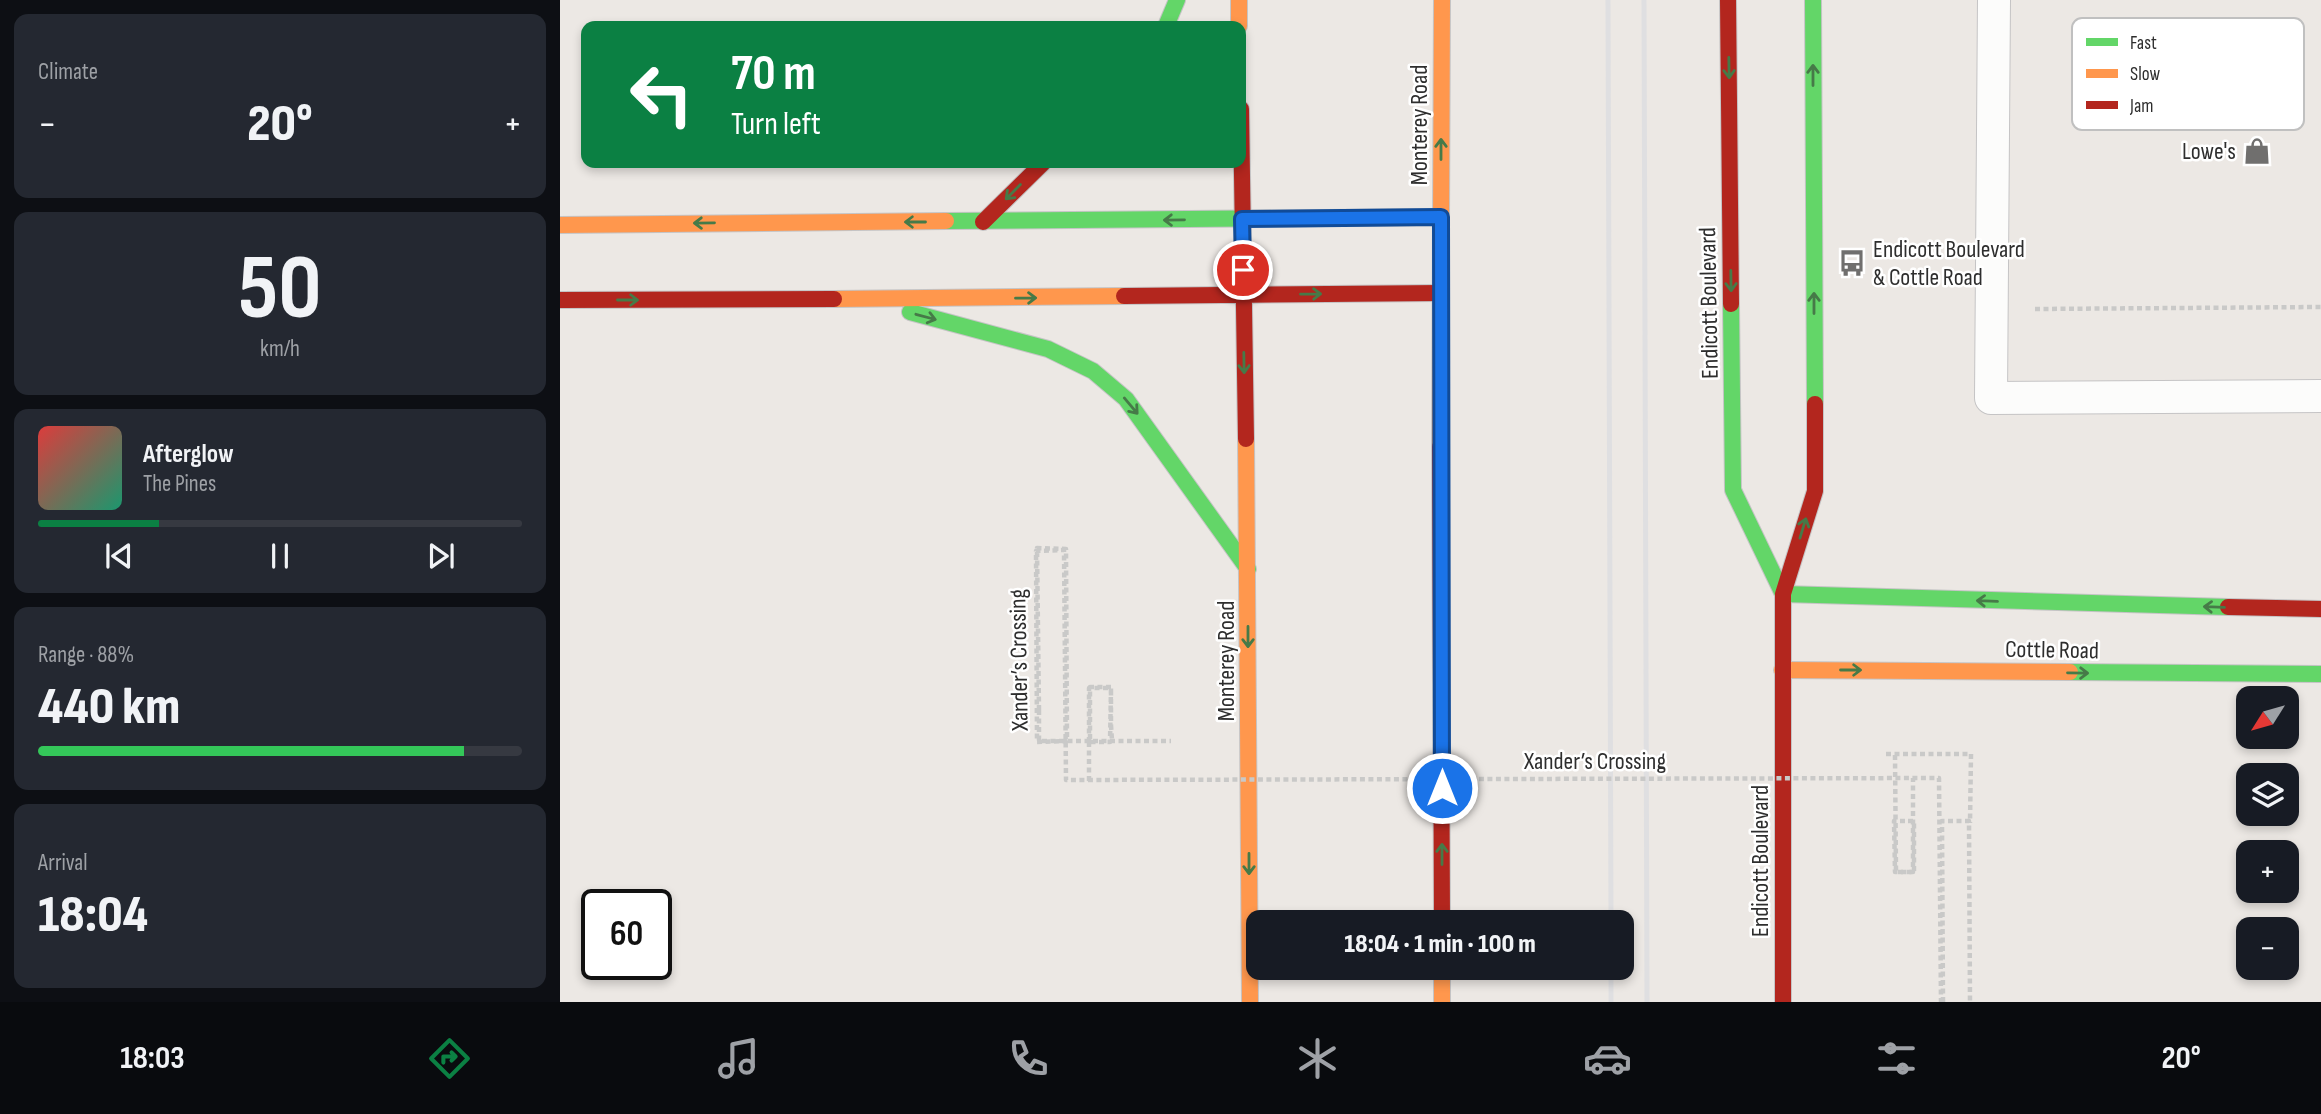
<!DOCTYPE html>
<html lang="en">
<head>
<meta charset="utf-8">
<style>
	:root { --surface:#171b24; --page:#242831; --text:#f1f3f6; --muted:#9ea1a6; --line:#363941; --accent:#0b8043 }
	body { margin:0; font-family:"Sofia Sans Condensed",sans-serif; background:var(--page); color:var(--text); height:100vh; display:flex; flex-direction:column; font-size:26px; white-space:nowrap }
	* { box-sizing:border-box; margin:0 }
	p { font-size:23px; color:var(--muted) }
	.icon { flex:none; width:38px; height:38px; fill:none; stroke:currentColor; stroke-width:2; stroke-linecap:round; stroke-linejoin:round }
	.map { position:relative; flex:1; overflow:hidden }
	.drawer { display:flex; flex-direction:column; gap:14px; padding:14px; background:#0d0f14; width:560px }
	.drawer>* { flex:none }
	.banner { position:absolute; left:21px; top:21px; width:665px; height:147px; border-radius:14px; box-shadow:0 4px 10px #0003; background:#0b8043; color:#fff; overflow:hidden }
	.needle { width:46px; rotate:233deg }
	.tools { position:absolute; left:1676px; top:686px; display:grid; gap:14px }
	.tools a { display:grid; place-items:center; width:63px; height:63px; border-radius:14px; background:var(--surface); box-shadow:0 4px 10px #0003; font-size:35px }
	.speed { position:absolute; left:21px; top:889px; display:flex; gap:14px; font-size:35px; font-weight:700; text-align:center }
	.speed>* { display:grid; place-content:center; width:91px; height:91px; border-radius:50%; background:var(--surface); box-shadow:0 4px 10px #0003; line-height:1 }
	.speed .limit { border:4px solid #111; border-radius:10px; background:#fff; color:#111 }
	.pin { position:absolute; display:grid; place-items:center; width:60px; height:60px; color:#fff; margin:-30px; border:4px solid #fff; border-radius:50%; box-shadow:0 2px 7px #0007 }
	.me { position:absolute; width:77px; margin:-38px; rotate:0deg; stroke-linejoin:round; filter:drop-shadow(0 0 5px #0008) }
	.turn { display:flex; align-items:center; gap:24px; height:147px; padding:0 35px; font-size:32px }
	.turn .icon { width:91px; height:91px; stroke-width:2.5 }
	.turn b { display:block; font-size:49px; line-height:60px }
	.big { font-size:52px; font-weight:800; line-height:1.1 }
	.drawer .tile { flex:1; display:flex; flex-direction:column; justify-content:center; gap:10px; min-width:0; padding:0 24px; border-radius:14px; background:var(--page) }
	.drawer .dial { align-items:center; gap:0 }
	.dial b { font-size:91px; line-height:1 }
	.song { display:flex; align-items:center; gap:21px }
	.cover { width:84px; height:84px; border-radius:10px; background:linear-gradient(135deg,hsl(0 70% 55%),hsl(160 70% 35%)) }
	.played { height:7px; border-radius:4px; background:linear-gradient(90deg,var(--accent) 25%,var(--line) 25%) }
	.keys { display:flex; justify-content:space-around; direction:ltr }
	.heat { display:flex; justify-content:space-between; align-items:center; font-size:38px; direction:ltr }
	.charge { height:10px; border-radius:5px; background:linear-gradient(90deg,#34c759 88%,var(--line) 0) }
	.trip { position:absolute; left:686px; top:910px; width:388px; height:70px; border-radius:14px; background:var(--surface); box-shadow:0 4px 10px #0003; font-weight:800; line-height:70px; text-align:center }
	.tab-bar { display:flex; height:112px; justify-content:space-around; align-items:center; background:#090b0e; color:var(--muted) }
	.tab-bar .icon { width:49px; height:49px }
	.tab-bar .current { color:var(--accent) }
	.tab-bar b { font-size:32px; color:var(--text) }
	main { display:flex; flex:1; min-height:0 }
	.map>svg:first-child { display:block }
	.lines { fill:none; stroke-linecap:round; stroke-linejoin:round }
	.lane-casing { stroke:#c5c4c5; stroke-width:34 }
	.fast-casing { stroke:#c5c4c5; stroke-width:18 }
	.slow-casing { stroke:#c5c4c5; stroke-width:18 }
	.jam-casing { stroke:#c5c4c5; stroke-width:18 }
	.path { stroke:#c9c9c8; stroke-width:4.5; stroke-dasharray:5 3.5; stroke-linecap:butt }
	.lane { stroke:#fcfcfb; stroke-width:32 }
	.fast { stroke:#63d668; stroke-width:16 }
	.slow { stroke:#ff974d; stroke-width:16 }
	.jam { stroke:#b3261e; stroke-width:16 }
	.rail { stroke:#dfdfe1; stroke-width:5 }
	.path-bridge { stroke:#c9c9c8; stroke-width:4.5; stroke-dasharray:5 3.5; stroke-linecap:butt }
	.oneway { stroke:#467a48 }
	.route-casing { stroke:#114b97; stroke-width:18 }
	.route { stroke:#1a73e8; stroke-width:12 }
	.labels { text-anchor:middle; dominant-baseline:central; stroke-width:5; stroke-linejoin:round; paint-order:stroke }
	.street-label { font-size:24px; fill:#2e2e2e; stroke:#fff }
	.poi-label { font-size:24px; fill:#2e2e2e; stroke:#fff; text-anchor:end }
	.key { fill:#fff; stroke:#c0c0c0; stroke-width:2 }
	.key-label { font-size:19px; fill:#2e2e2e }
</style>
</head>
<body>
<main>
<section class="drawer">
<div class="tile"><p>Climate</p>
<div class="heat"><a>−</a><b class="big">20°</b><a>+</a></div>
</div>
<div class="tile dial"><b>50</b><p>km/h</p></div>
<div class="tile">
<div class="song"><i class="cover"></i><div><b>Afterglow</b><p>The Pines</p></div></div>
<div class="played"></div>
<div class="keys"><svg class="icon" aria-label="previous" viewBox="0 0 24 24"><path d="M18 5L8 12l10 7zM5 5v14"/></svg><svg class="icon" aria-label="pause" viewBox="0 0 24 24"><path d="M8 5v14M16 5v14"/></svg><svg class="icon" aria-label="next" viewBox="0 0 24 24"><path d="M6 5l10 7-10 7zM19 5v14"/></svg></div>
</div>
<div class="tile"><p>Range · 88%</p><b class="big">440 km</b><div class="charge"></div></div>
<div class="tile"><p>Arrival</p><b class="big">18:04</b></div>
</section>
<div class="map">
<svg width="1761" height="1002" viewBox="0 0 1761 1002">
	<rect width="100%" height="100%" fill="#ece8e4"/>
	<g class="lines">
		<defs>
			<path id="lane" d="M1434,0L1431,398L1761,396"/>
			<path id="fast" d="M1253,0L1255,404
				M606,26L617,0
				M386,221L881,217
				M1171,304L1173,490L1223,594
				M350,312L488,349L533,371L566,399L688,569
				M1223,594L1668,607
				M1510,672L1761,674"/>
			<path id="slow" d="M679,0V26
				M0,225L386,221
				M274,299L564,296
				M686,439L690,1002
				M880,447L882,0
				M1222,670L1510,672
				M882,968V1002"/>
			<path id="jam" d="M1168,0L1171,304
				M681,109L686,439
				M423,222L483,163
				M564,296L881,293
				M0,300L274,299
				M880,447L882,922
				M1668,607L1761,609
				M1223,1002V594L1255,491V404"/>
		</defs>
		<use href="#lane" class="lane-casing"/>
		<use href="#fast" class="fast-casing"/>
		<use href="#slow" class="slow-casing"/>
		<use href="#jam" class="jam-casing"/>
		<path class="path" d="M1475,309L1761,307
			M479,710V741H611
			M551,725L552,741
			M529,742V781
			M1326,754H1411L1410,823
			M1335,755L1336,872H1354V821H1345
			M1383,1002L1382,821H1409L1410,1002"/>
		<use href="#lane" class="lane"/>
		<use href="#fast" class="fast"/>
		<use href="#slow" class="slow"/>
		<use href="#jam" class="jam"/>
		<path class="rail" d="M1048,0L1051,922
			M1084,0L1087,1002
			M1051,968V1002"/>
		<path class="path-bridge" d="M479,710L477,548L506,549L507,741L477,742L476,551L504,550L506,780L1379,778L1381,1002
			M529,742V688H551L550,742H530V687H551V725
			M1345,821H1334L1335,872H1353V778"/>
	</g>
	<defs><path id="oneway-shaft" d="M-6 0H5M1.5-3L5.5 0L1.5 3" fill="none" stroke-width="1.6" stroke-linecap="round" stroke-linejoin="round" transform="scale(1.75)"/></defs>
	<g class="oneway">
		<use href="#oneway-shaft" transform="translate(1169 68) rotate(89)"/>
		<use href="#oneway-shaft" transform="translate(1253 75) rotate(-90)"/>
		<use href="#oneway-shaft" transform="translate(881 149) rotate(-90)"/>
		<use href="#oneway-shaft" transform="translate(453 192) rotate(135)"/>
		<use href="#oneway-shaft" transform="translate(614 220) rotate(179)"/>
		<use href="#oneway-shaft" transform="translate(355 222) rotate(180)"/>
		<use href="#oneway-shaft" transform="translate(144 223) rotate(179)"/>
		<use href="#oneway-shaft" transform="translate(1171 281) rotate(89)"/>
		<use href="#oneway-shaft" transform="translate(751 294) rotate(-1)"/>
		<use href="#oneway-shaft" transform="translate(466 298) rotate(-1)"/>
		<use href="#oneway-shaft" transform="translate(68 300)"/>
		<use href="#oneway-shaft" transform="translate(1254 303) rotate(-90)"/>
		<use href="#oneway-shaft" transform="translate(366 317) rotate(15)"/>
		<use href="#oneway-shaft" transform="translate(684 363) rotate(89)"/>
		<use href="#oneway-shaft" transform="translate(571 406) rotate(50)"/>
		<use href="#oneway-shaft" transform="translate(1243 528) rotate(-73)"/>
		<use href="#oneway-shaft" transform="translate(1427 601) rotate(-178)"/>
		<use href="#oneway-shaft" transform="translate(1654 607) rotate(-178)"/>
		<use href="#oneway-shaft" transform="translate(688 637) rotate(90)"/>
		<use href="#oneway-shaft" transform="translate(1291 670)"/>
		<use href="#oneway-shaft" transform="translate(1518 673) rotate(1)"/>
		<use href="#oneway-shaft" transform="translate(882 854) rotate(-90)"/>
		<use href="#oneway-shaft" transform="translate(689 864) rotate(90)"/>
	</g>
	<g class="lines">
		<defs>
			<path id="route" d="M683,270L682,219L881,217L882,788"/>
		</defs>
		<use href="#route" class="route-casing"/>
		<use href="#route" class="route"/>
	</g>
	<defs>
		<symbol id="shop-bare" viewBox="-9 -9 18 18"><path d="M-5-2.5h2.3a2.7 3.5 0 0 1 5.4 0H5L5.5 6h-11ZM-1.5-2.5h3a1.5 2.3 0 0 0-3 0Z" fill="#706f6e" stroke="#fff" stroke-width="2.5" paint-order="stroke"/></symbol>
		<symbol id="bus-bare" viewBox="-9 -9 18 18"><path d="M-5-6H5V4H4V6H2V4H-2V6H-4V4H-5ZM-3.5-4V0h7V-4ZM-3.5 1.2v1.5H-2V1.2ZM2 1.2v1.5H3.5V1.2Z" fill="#706f6e" stroke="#fff" stroke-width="2.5" paint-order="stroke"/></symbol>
	</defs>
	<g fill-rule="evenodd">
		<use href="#shop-bare" x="1678" y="132" width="38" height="38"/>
		<use href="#bus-bare" x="1273" y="244" width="38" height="38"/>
	</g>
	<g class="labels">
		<g class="street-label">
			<text transform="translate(859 125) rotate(-90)">Monterey Road</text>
			<text transform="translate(1149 303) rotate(-91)">Endicott Boulevard</text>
			<text transform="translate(1492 650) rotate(1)">Cottle Road</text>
			<text transform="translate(459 660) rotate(-91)">Xander’s Crossing</text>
			<text transform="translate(666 661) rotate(-90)">Monterey Road</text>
			<text x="1035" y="761">Xander’s Crossing</text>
			<text transform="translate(1200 861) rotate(-90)">Endicott Boulevard</text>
		</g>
		<g class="poi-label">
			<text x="1676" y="151">Lowe's</text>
			<text x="1313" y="249" text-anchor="start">Endicott Boulevard<tspan x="1313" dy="28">&amp; Cottle Road</tspan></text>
		</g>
	</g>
	<rect x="1512" y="18" width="232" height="112" rx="10" class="key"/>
	<rect x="1526" y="38" width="32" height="8" fill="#63d668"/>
	<rect x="1526" y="69" width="32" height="9" fill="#ff974d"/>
	<rect x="1526" y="101" width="32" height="8" fill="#b3261e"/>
	<g class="key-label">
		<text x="1570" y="49">Fast</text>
		<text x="1570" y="80">Slow</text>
		<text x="1570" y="112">Jam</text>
	</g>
</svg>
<div class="tools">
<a><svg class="needle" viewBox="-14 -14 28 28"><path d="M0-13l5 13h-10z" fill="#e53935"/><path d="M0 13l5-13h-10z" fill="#9ea1a6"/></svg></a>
<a><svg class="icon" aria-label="layers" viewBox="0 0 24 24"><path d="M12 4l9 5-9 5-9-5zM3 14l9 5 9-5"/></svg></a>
<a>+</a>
<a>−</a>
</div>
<div class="speed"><div class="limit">60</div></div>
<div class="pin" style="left:683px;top:270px;background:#d93025"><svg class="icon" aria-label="arrive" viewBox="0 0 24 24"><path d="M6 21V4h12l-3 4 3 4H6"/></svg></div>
<svg class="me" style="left:882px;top:788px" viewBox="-20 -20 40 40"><circle r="17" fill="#1a73e8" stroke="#fff" stroke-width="3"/><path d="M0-11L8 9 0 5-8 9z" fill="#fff"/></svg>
<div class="trip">18:04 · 1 min · 100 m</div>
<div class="banner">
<div class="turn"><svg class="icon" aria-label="left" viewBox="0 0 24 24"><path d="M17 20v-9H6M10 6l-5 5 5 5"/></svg><div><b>70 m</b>Turn left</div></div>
</div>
</div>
</main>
<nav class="tab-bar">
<b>18:03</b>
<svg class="icon current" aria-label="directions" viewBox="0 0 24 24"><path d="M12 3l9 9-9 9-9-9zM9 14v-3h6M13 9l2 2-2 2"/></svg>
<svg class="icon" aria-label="music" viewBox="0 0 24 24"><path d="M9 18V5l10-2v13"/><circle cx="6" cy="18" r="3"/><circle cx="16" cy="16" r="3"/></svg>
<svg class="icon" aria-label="phone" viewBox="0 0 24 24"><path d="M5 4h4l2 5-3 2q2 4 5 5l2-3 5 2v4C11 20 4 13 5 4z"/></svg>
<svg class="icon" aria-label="climate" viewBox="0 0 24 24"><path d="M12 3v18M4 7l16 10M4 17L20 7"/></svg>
<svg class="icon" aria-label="car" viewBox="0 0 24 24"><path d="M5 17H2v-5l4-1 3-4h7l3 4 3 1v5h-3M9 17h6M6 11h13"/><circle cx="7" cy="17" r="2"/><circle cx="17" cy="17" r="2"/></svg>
<svg class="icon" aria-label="filters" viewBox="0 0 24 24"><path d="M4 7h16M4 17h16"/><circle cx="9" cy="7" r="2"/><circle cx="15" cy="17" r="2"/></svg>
<b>20°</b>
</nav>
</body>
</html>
